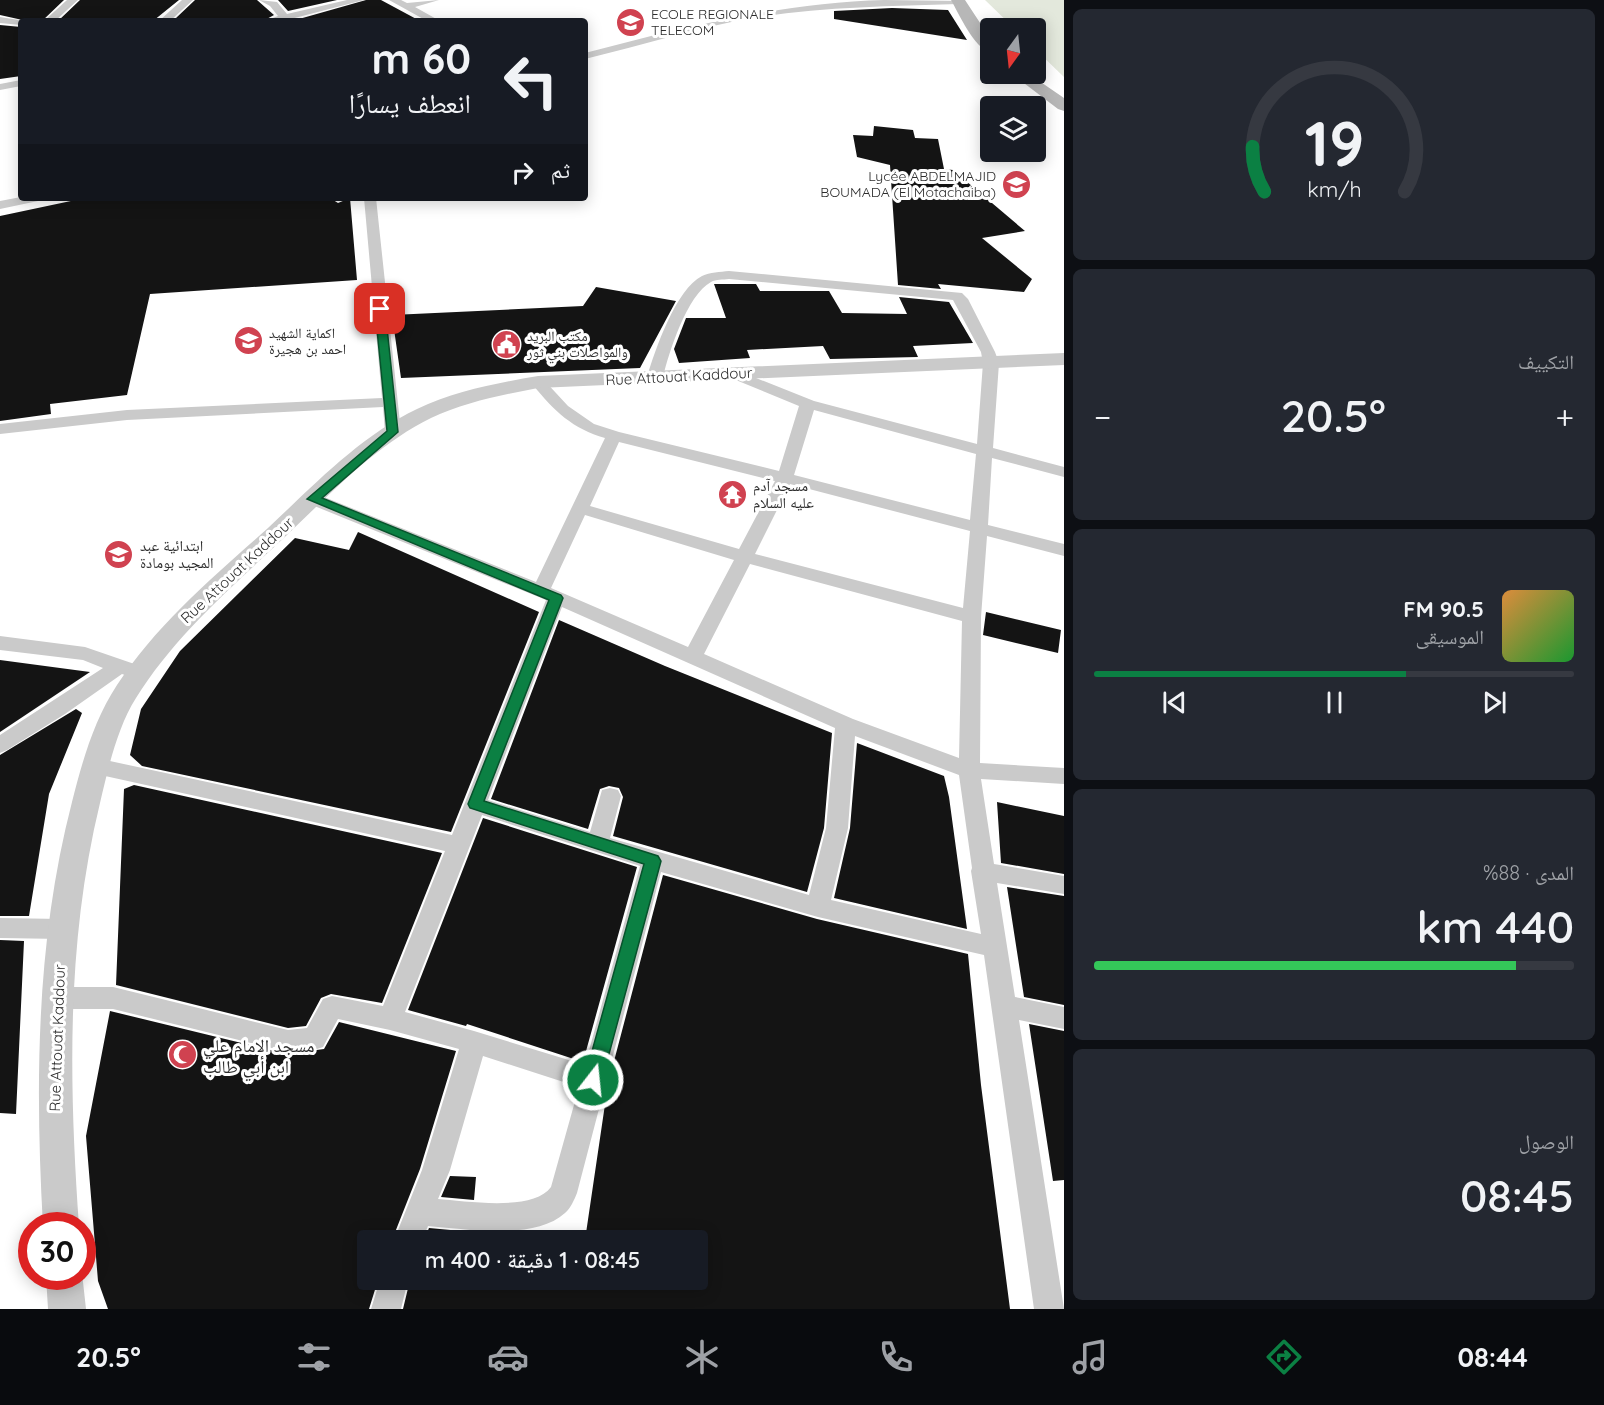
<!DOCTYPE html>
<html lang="ar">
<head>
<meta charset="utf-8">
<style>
	:root { --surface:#171b24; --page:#242831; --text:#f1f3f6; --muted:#9ea1a6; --line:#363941; --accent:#0b8043 }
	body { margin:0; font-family:Quicksand,"Noto Naskh Arabic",sans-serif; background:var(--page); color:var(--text); direction:rtl; height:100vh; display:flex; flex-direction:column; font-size:22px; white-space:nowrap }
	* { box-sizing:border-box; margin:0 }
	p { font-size:20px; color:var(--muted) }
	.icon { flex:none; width:33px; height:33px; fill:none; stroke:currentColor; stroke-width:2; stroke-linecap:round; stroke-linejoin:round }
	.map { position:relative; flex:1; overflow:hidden; direction:ltr }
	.panel { display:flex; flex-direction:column; gap:9px; padding:9px; background:#0d0f14; width:540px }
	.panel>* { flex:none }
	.top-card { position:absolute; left:18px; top:18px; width:570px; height:183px; border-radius:6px; box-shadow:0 3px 15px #0003; direction:rtl; background:#171b24; color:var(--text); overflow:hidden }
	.needle { width:39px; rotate:195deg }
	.controls { position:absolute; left:980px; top:18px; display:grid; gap:12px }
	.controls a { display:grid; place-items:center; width:66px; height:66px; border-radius:6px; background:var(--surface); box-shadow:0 3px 15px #0003; font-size:30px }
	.speed { position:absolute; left:18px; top:1212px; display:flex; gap:12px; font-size:30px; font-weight:700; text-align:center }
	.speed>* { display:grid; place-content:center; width:78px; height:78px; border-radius:50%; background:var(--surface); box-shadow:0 3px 15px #0003; line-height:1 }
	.speed .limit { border:9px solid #d22; background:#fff; color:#111 }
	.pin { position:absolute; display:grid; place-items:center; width:51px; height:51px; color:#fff; margin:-26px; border-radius:12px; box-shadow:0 3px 9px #0006 }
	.me { position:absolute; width:66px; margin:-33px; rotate:16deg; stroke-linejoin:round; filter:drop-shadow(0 0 4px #0008) }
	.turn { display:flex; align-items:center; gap:21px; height:126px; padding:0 18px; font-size:27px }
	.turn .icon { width:78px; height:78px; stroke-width:2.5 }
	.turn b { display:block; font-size:42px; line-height:51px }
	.then { display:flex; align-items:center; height:57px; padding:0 18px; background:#0003; gap:12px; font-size:22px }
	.big { font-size:45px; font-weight:600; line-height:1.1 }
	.panel .widget { flex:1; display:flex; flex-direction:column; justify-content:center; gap:9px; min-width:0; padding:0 21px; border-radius:9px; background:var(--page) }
	.panel .dial { align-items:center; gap:0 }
	.dial svg { height:156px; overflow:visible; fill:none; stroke:var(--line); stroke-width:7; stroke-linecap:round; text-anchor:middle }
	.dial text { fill:var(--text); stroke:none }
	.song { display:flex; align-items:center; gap:18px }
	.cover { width:72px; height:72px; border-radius:9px; background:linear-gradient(135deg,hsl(30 70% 55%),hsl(130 70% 35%)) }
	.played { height:6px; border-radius:3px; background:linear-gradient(90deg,var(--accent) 65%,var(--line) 65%) }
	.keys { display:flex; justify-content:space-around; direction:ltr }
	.heat { display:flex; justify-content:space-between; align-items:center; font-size:33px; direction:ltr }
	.charge { height:9px; border-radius:4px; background:linear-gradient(90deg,#34c759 88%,var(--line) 0) }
	.trip { position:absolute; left:357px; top:1230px; width:351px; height:60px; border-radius:6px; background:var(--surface); box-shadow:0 3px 15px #0003; font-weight:600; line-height:60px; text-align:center; direction:rtl }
	.menu { display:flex; height:96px; justify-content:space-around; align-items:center; background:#090b0e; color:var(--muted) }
	.menu .icon { width:42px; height:42px }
	.menu .selected { color:var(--accent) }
	.menu b { font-size:27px; color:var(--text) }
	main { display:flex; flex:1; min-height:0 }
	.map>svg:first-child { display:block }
	.green { fill:#e3e8dc }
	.building { fill:#141414 }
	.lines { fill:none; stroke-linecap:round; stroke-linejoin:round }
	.minor { fill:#cacaca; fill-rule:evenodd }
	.tertiary { fill:#cacaca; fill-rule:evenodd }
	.secondary { fill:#b7b7b7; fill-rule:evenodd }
	.route { fill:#0b8043; stroke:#07532c; stroke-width:1.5 }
	.labels { text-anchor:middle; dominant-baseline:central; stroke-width:6; stroke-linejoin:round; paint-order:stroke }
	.far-poi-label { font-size:14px; fill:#2d2d2d; stroke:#fff; text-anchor:start }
	.street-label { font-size:15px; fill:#2d2d2d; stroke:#fff }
	.poi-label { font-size:15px; fill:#2d2d2d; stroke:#fff; text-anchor:start }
	.near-poi-label { font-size:18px; fill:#2d2d2d; stroke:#fff; text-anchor:start }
</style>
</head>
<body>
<main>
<section class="panel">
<div class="widget dial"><svg viewBox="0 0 100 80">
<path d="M14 69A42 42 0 1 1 86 69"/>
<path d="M14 69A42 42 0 0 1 8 46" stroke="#0b8043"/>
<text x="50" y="56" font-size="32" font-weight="700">19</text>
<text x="50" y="72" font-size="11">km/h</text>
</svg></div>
<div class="widget"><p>التكييف</p>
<div class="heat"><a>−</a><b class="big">20.5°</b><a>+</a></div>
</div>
<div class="widget">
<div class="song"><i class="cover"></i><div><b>90.5 FM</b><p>الموسيقى</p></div></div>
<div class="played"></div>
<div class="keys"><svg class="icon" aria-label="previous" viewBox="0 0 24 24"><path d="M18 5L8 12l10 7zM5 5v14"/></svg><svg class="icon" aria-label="pause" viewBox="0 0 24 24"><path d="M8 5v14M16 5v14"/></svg><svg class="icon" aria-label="next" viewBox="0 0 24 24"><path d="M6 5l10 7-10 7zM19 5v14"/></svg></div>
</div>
<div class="widget"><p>المدى · 88%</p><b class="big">440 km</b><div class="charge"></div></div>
<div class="widget"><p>الوصول</p><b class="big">08:45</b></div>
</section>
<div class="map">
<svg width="1064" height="1309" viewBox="0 0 1064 1309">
	<rect width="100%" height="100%" fill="#fff"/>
	<path class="green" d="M985,0H1064V77L1035,49V28H1014Z"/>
	<path class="building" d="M0,0H64L42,21H27L0,15Z
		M80,0H179L153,21H58Z
		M195,0H257L274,15L263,21L176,18Z
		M278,0H337L288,11Z
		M366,0H381L420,21H292Z
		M892,8L948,10L967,40L834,19V11Z
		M0,25L21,27V76L0,79Z
		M874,126L913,130L915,138L938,139L944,169L953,170L1025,231L982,238L1032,279L1024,292L938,284L941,289L898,285L890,165L857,157L853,135L873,136Z
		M85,198H330L338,203L350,198L357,280L150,294L127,395L50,404L51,414L0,421V216Z
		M714,284H756L760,291H829L842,313L907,314L899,297L949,302L973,343L913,346L918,357L830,359L823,346L747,350L750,358L679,363L674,349L686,318H726Z
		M596,287L676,301L640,368L401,378L392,315L583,306Z
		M358,532L539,612L451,832L142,766L130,755L141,709L180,651L295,538L349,550Z
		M986,612L1061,630L1058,653L983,635Z
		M559,620L665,666L832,733L824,828L807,892L613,836L623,797L619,788L609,786L600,789L588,829L491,799Z
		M0,660L90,672L0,732Z
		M76,709L82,713L49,794L29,916H0V755Z
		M857,743L944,776L949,797L967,929L834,898L850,828Z
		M134,785L442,853L382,1003L331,994L321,998L306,1026L288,1028L116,985L124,789Z
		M997,802L1064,816V874L1001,863Z
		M483,818L637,867L583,1062L467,1024L466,1026L408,1010Z
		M663,875L817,919L968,954L981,1085L1010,1309H403L410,1280H698V1240H585L608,1084Z
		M1007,887L1064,896V1005L1024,997Z
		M0,940L24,941L16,1114L0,1113Z
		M110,1011L287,1054L324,1049L339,1022L456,1051L420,1169L392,1240H368V1280H378L369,1309H108L98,1281L86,1136Z
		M1029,1024L1064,1031V1180L1053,1181Z
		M450,1176L476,1177L474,1200L441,1197Z
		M429,1228L472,1232V1240H424Z"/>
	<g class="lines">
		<path class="minor" d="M67,0H78L55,21H44Z
			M182,0H193L170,21H159Z
			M259,0L277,2L287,14L347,0H364L283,21H265L278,16L270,6Z
			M389,0H401L407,3L439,0L415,7L440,21H427Z
			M884,0L963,1L958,4C891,6 824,7 758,17C699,27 643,45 585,59V53C684,27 781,3 884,0Z
			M0,17L25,21H21V25L0,23Z
			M21,80V86L0,90V84Z
			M21,197L40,198L38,201L0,209V201Z
			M364,198H376L401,432L399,435L393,437L385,432L383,407L127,420L0,434V424L127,410L382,398Z
			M729,271L962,293L968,299L995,352L999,363L993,448L1064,467V477L992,458L988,525L1064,544V556L987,536L981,617L980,763L1064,768V784L981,779L994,864L1064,876V894L997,883L1015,997L1064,1007V1029L1019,1020L1064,1309H1034L984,955L818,917L661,872L577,1193C574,1200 571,1208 565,1213C534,1241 466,1229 428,1226L422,1240H394L422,1170L459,1049L390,1030L338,1019L323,1047L314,1050L288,1052L113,1009H56L47,1006L44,998L47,990L56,987H113L288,1030L307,1028L323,999L332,996L383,1006L445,851L96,774L89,772L85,766L89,760L96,758L452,835L546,600L307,503L304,499L307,495H319L536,582L605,438C573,429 554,411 533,385L530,382L533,379H543L568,406L594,424L619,432L779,471L799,406L726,376L723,373L726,370H736L814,401L977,444L983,363L981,352L953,300L729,279C723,280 716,279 711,282C687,295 669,352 663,377L655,382L650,380L647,377C655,350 676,289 702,276C710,272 720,272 729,271ZM814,410L976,454L970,520L794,475ZM619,442L775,481L739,549L590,506ZM790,484L970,531L963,608L755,554ZM585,515L734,560L688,647L551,588ZM750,564L962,621L959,758L853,719L704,654ZM562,607L835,728L826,828L809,895L610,838L621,796L618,790L610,788L602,790L590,832L488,800ZM855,736L959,775L972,868L971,871L981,934L831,900L848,828ZM482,815L640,866L585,1065L474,1031L405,1012ZM483,1056L579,1087L551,1187C533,1212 466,1201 438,1199L450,1170Z
			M0,636L85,647L146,668L149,673L146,678L139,680L122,674L65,714L7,750L0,753V735L103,668L83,660L0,650Z
			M0,918L62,919L70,922L74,929L70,936L62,939L0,938Z
			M380,1280H408L401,1309H371Z"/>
		<path class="tertiary" d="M1064,353V365L538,388C502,395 465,402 431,418C376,445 331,493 287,535C234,585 175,635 136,698C117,728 108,769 100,803C66,943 69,1083 79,1226H43C35,1083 36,941 72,802C82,762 94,720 117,685C157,624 214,576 268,528C313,486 360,436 417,409C455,391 497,383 538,376Z
			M82,1273L86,1309H48L46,1276H82Z"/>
		<path class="secondary" d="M951,0H965L990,38V52C974,48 959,14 951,0Z
			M1012,74H1029L1064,98V111L1058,109Z"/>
	</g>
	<path class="route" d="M380,306L385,309L398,432L322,498L561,595L563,598L484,801L658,856L661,861L602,1080L600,1086L593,1089L587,1086L584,1080L644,864L470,808L468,804L549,600L307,499L387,431L375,309Z"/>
	<defs>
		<symbol id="school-disc" viewBox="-11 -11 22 22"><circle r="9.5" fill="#d04250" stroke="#fff"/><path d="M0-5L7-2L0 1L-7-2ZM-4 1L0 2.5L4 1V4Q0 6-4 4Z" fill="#fff"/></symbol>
		<symbol id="civic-disc" viewBox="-11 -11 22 22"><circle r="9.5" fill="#d04250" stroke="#fff"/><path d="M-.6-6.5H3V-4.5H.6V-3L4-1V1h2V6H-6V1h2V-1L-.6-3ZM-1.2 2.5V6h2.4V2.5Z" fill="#fff"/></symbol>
		<symbol id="temple-disc" viewBox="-11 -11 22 22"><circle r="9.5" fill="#d04250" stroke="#fff"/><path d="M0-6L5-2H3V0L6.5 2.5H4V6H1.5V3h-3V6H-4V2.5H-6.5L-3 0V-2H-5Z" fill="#fff"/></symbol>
		<symbol id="mosque-disc" viewBox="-11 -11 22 22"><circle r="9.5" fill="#d04250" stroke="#fff"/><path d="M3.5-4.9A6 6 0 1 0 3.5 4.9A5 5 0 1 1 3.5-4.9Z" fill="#fff"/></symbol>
	</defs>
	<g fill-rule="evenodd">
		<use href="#school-disc" x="614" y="6" width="33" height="33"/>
		<use href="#school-disc" x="1000" y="168" width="33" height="33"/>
		<use href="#school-disc" x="232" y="324" width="33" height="33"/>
		<use href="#civic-disc" x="490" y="328" width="33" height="33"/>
		<use href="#temple-disc" x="716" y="478" width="33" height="33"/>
		<use href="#school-disc" x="102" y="538" width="33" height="33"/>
		<use href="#mosque-disc" x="166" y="1038" width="33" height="33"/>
	</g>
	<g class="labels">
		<g class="far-poi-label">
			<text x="651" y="14">ECOLE REGIONALE<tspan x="651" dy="16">TELECOM</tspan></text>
			<text x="996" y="176" text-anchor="end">Lycée ABDELMAJID<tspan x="996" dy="16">BOUMADA (El Motachaiba)</tspan></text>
			<text x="269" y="333">اكماية الشهيد<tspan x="269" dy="16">احمد بن هجيرة</tspan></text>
			<text x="527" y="336">مكتب البريد<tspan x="527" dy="16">والمواصلات بني ثور</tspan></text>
		</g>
		<g class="street-label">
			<text transform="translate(679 376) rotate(-3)">Rue Attouat Kaddour</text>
			<text transform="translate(237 570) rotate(-43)">Rue Attouat Kaddour</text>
			<text transform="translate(57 1038) rotate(-88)">Rue Attouat Kaddour</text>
		</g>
		<g class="poi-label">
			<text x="753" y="485">مسجد آدم<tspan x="753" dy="17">عليه السلام</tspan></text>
			<text x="140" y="545">ابتدائية عبد<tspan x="140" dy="17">المجيد بومادة</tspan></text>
		</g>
		<g class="near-poi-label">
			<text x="203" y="1045">مسجد الامام علي<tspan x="203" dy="21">ابن أبي طالب</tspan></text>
		</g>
	</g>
</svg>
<div class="controls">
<a><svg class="needle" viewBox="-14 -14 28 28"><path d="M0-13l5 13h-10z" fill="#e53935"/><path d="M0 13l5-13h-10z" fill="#9ea1a6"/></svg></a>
<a><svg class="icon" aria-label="layers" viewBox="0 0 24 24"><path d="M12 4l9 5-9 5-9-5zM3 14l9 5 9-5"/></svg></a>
</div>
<div class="speed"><div class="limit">30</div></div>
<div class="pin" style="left:380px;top:309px;background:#d93025"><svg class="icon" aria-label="arrive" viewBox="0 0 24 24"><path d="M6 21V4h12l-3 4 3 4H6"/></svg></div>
<svg class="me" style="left:593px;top:1080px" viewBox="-20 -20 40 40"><circle r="17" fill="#0b8043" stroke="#fff" stroke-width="3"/><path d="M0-11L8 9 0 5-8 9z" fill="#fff"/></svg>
<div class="trip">08:45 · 1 دقيقة · 400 m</div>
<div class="top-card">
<div class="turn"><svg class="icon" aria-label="left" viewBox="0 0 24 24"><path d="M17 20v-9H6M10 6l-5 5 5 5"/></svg><div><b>60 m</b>انعطف يسارًا</div></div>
<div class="then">ثم<svg class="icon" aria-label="right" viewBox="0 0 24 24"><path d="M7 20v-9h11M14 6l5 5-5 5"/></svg></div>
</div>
</div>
</main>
<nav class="menu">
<b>08:44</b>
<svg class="icon selected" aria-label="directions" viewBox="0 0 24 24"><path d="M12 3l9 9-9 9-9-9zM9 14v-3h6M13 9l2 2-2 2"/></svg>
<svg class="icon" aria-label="music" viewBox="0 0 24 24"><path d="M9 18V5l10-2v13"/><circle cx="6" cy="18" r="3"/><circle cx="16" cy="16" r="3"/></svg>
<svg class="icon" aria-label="phone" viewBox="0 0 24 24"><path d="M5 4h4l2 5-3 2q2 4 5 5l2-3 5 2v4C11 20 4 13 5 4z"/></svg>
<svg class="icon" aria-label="climate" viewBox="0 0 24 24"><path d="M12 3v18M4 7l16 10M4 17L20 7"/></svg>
<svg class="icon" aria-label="car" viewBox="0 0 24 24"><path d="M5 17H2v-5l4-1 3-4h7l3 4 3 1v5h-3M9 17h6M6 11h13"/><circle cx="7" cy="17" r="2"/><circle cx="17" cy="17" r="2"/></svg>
<svg class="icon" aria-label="filters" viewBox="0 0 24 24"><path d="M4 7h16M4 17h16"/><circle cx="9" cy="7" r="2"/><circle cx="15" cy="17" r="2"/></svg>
<b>20.5°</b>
</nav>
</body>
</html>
